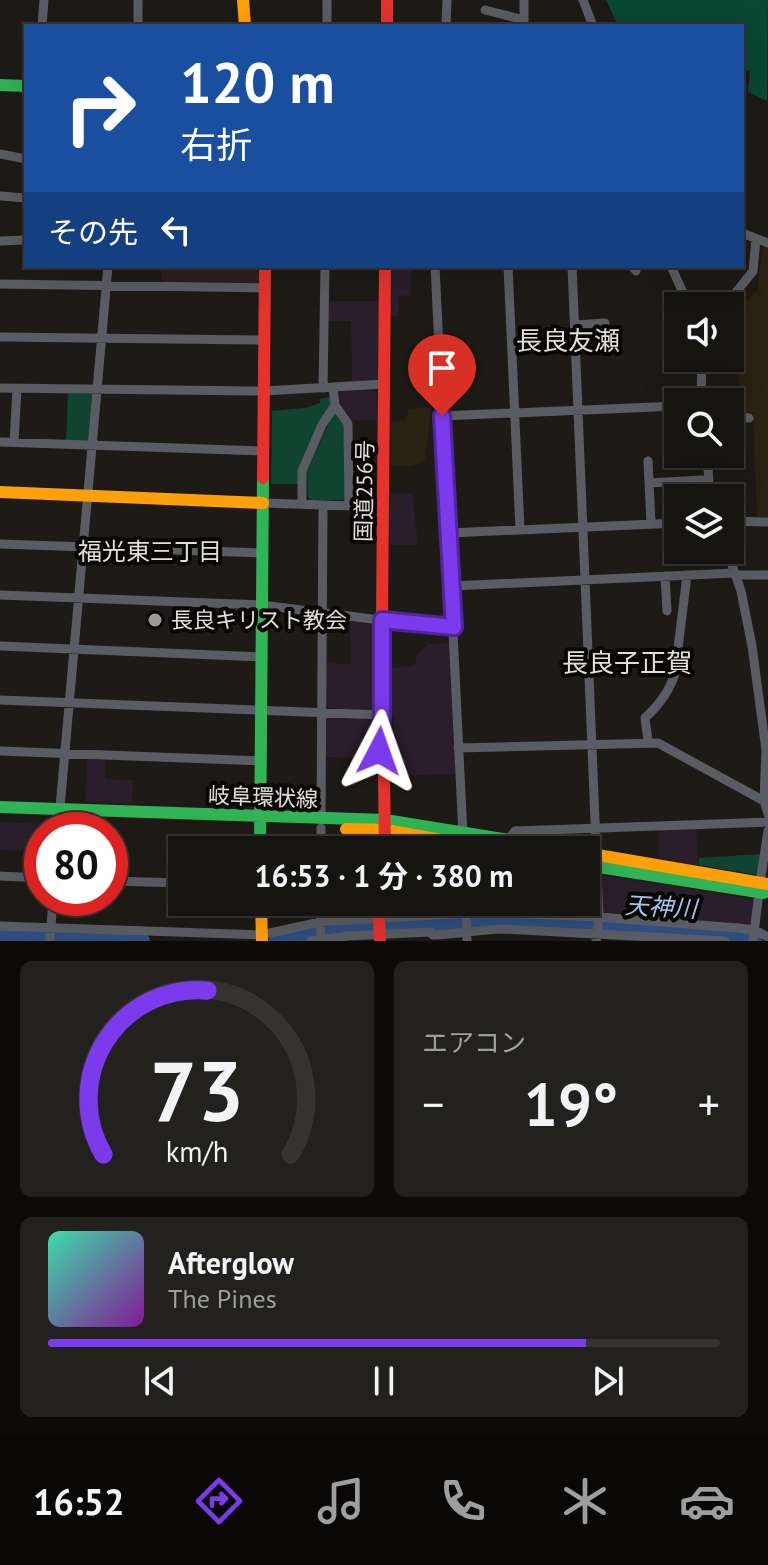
<!DOCTYPE html>
<html lang="ja">
<head>
<meta charset="utf-8">
<style>
	:root { --surface:#161410; --page:#23211e; --text:#f1f3f6; --muted:#9e9e9f; --line:#353330; --accent:#7c3aed }
	body { margin:0; font-family:"PT Sans","Noto Sans JP",sans-serif; background:var(--page); color:var(--text); height:100vh; display:flex; flex-direction:column; font-size:30px; white-space:nowrap }
	* { box-sizing:border-box; margin:0 }
	p { font-size:26px; color:var(--muted) }
	.icon { flex:none; width:44px; height:44px; fill:none; stroke:currentColor; stroke-width:2; stroke-linecap:round; stroke-linejoin:round }
	.map { position:relative; height:941px; overflow:hidden }
	.panel { display:flex; flex-direction:column; gap:20px; padding:20px; background:#0c0b09; flex:1 }
	.panel>* { flex:none }
	.banner { position:absolute; left:24px; top:24px; width:720px; height:244px; border-radius:0px; box-shadow:0 8px 32px #0002,0 0 0 2px var(--line); background:#1a4fa0; color:#fff; overflow:hidden }
	.buttons { position:absolute; left:664px; top:292px; display:grid; gap:16px }
	.buttons a { display:grid; place-items:center; width:80px; height:80px; border-radius:0px; background:var(--surface); box-shadow:0 8px 32px #0002,0 0 0 2px var(--line); font-size:40px }
	.speed { position:absolute; left:24px; top:812px; display:flex; gap:16px; font-size:40px; font-weight:700; text-align:center }
	.speed>* { display:grid; place-content:center; width:104px; height:104px; border-radius:50%; background:var(--surface); box-shadow:0 8px 32px #0002,0 0 0 2px var(--line); line-height:1 }
	.speed .limit { border:12px solid #d22; background:#fff; color:#111 }
	.pin { position:absolute; display:grid; place-items:center; width:68px; height:68px; color:#fff; margin:-82px -34px; border-radius:50% 50% 50% 0; rotate:-45deg; box-shadow:0 0 8px #0007 }
	.pin .icon { rotate:45deg }
	.me { position:absolute; width:88px; margin:-44px; rotate:4deg; stroke-linejoin:round; filter:drop-shadow(0 0 6px #0008) }
	.turn { display:flex; align-items:center; gap:28px; height:168px; padding:0 24px; font-size:36px }
	.turn .icon { width:104px; height:104px; stroke-width:2.5 }
	.turn b { display:block; font-size:56px; line-height:68px }
	.then { display:flex; align-items:center; height:76px; padding:0 24px; background:#0003; gap:16px; font-size:30px }
	.big { font-size:60px; font-weight:700; line-height:1.1 }
	.panel .tile { flex:1; display:flex; flex-direction:column; justify-content:center; gap:12px; min-width:0; padding:0 28px; border-radius:12px; background:var(--page) }
	.panel .dial { align-items:center; gap:0 }
	.dial svg { height:208px; overflow:visible; fill:none; stroke:var(--line); stroke-width:7; stroke-linecap:round; text-anchor:middle }
	.dial text { fill:var(--text); stroke:none }
	.song { display:flex; align-items:center; gap:24px }
	.cover { width:96px; height:96px; border-radius:12px; background:linear-gradient(135deg,hsl(160 70% 55%),hsl(290 70% 35%)) }
	.played { height:8px; border-radius:4px; background:linear-gradient(90deg,var(--accent) 80%,var(--line) 80%) }
	.keys { display:flex; justify-content:space-around; direction:ltr }
	.heat { display:flex; justify-content:space-between; align-items:center; font-size:44px; direction:ltr }
	.panel .tiles { flex:1; display:grid; gap:20px; grid-template-columns:1fr 1fr }
	.tile:last-child { grid-column:span 2 }
	.trip { position:absolute; left:168px; top:836px; width:432px; height:80px; border-radius:0px; background:var(--surface); box-shadow:0 8px 32px #0002,0 0 0 2px var(--line); font-weight:700; line-height:80px; text-align:center }
	.tabs { display:flex; height:128px; justify-content:space-around; align-items:center; background:#090806; color:var(--muted) }
	.tabs .icon { width:56px; height:56px }
	.tabs .active { color:var(--accent) }
	.tabs b { font-size:36px; color:var(--text) }
	.map>svg:first-child { display:block }
	.commercial { fill:#291e2a }
	.built { fill:#292314 }
	.medical { fill:#2e1e22 }
	.green { fill:#114430 }
	.forest { fill:#094833 }
	.lines { fill:none; stroke-linecap:round; stroke-linejoin:round }
	.river { stroke:#2f4e7f; stroke-width:14 }
	.street { stroke:#5a5c63; stroke-width:9 }
	.fast { stroke:#30b455; stroke-width:12 }
	.slow { stroke:#ff9f0a; stroke-width:12 }
	.jam { stroke:#e5322d; stroke-width:12 }
	.route-casing { stroke:#51269a; stroke-width:20 }
	.route { stroke:#7c3aed; stroke-width:14 }
	.poi-dot { fill:#9d9a94; stroke:#090704; stroke-width:3 }
	.labels { text-anchor:middle; dominant-baseline:central; stroke-width:8; stroke-linejoin:round; paint-order:stroke }
	.street-label { font-size:22px; fill:#e2dfd8; stroke:#090704 }
	.poi-label { font-size:22px; fill:#e2dfd8; stroke:#090704; text-anchor:start }
	.neighbourhood-label { font-size:24px; fill:#e2dfd8; stroke:#090704 }
	.water-label { font-size:24px; font-style:italic; fill:#a4c3f3; stroke:#090704 }
	.quarter-label { font-size:26px; fill:#e2dfd8; stroke:#090704 }
</style>
</head>
<body>
<div class="map">
<svg width="768" height="941" viewBox="0 0 768 941">
	<rect width="100%" height="100%" fill="#1e1b16"/>
	<path class="commercial" d="M389,266H411V295L398,296L399,317L390,316Z
		M329,301H380L378,381L352,382L351,321H328Z
		M376,390L377,420H350L340,410L339,391Z
		M412,493L418,545H390V494Z
		M350,620L376,626V708L373,711L327,708L325,705V663L351,664Z
		M450,643L456,774L394,776L393,716H389L388,668L414,666L418,653L428,644Z
		M327,716L371,718L369,758L324,757Z
		M87,757L105,758V779L133,780L132,804L85,802Z
		M0,822L53,824L55,830H42V851L0,850Z
		M696,828L699,865L659,858V829Z
		M602,875L754,899L750,928L606,915L603,912Z"/>
	<path class="built" d="M763,247L768,249V517H757L753,413L746,415L730,337L742,304L757,291Z
		M431,407L425,461L411,466H391V422L406,420L409,409Z"/>
	<path class="medical" d="M161,266H259L258,284L162,283Z"/>
	<path class="green" d="M68,393L92,394L88,441H66Z
		M330,397L332,405L300,484H271L272,411L305,408L320,403V399Z
		M334,412H337L349,428L345,500H311L308,497L307,471Z
		M761,854L758,875L699,865V858Z"/>
	<path class="forest" d="M606,0H768L767,101L748,92L750,71L742,69V26H618Z"/>
	<g class="lines">
		<path class="river" d="M0,935L143,941
			M276,941C422,915 564,924 712,932L738,935L755,941"/>
		<path class="street" d="M524,0V23
			M583,0L593,26
			M485,10L524,20
			M42,26L44,0
			M138,26V0
			M327,26V0
			M446,26L447,0
			M0,154L26,159
			M0,196L26,198
			M742,233L768,243
			M0,241L26,240
			M435,266L463,835
			M508,266L520,530
			M572,266L599,917L596,941
			M632,266L636,271
			M671,266L689,306
			M0,284L265,288
			M725,306L753,271L756,239
			M575,325L605,323
			M0,337L265,340
			M333,387L335,405L348,424L349,506
			M0,388L264,391L385,384
			M323,388L325,266
			M701,402L702,358
			M442,416L678,406
			M730,416L749,418
			M0,442L264,451
			M14,442L17,389
			M707,454L710,498
			M648,461L651,524
			M649,483L702,480
			M263,503L384,507
			M302,504V471L322,425L335,405
			M730,521L768,522
			M448,533L678,523
			M0,544L263,553
			M727,550L741,591L752,646L766,750L764,801L768,814
			M735,575H768
			M665,576L667,611
			M451,586L734,573
			M0,595L262,605L427,626L454,627
			M0,646L263,657
			M0,700L382,715
			M648,741L645,718C659,705 670,691 675,673L687,575
			M458,748L658,743L764,801
			M0,751L262,761
			M321,819L323,505
			M58,830L108,266
			M508,840L515,831L768,822
			M321,850V828
			M0,876L42,878
			M110,881L182,883
			M760,883L768,831
			M320,902L321,941
			M466,902L467,941
			M0,926L261,935L320,922L466,913H506L599,917L738,928L755,930L768,937
			M50,941L53,898
			M311,941L348,936L430,932L433,935C456,934 479,930 502,929L725,941
			M753,941L759,892"/>
		<path class="fast" d="M0,85L26,86
			M0,807L385,820L571,850
			M260,850L263,478
			M586,865L764,893"/>
		<path class="slow" d="M243,0L245,26
			M0,492L263,503
			M346,829L386,830L496,850
			M586,853L768,884
			M261,902L262,941"/>
		<path class="jam" d="M387,0V26
			M385,266L382,620L385,850
			M263,478L265,266
			M378,902L380,941"/>
	</g>
	<g class="lines">
		<defs>
			<path id="route" d="M379,751L382,717V620L454,627L442,416"/>
		</defs>
		<use href="#route" class="route-casing"/>
		<use href="#route" class="route"/>
	</g>
	<circle class="poi-dot" cx="155" cy="620" r="8"/>
	<g class="labels">
		<g class="street-label">
			<text transform="translate(364 491) rotate(-89)">国道256号</text>
			<text transform="translate(263 797) rotate(2)">岐阜環状線</text>
		</g>
		<g class="poi-label">
			<text x="171" y="620">長良キリスト教会</text>
		</g>
		<g class="neighbourhood-label">
			<text x="150" y="551">福光東三丁目</text>
		</g>
		<g class="water-label">
			<text transform="translate(661 907) rotate(3)">天神川</text>
		</g>
		<g class="quarter-label">
			<text x="568" y="340">長良友瀬</text>
			<text x="627" y="662">長良子正賀</text>
		</g>
	</g>
</svg>
<div class="buttons">
<a><svg class="icon" aria-label="sound" viewBox="0 0 24 24"><path d="M4 9h4l5-4v14l-5-4H4zM17 9q2 3 0 6"/></svg></a>
<a><svg class="icon" aria-label="search" viewBox="0 0 24 24"><circle cx="10" cy="10" r="6"/><path d="M15 15l6 6"/></svg></a>
<a><svg class="icon" aria-label="layers" viewBox="0 0 24 24"><path d="M12 4l9 5-9 5-9-5zM3 14l9 5 9-5"/></svg></a>
</div>
<div class="speed"><div class="limit">80</div></div>
<div class="pin" style="left:442px;top:416px;background:#d93025"><svg class="icon" aria-label="arrive" viewBox="0 0 24 24"><path d="M6 21V4h12l-3 4 3 4H6"/></svg></div>
<svg class="me" style="left:379px;top:751px" viewBox="-20 -20 40 40"><path d="M0-17L14 15 0 8-14 15z" fill="#7c3aed" stroke="#fff" stroke-width="4"/></svg>
<div class="trip">16:53 · 1 分 · 380 m</div>
<div class="banner">
<div class="turn"><svg class="icon" aria-label="right" viewBox="0 0 24 24"><path d="M7 20v-9h11M14 6l5 5-5 5"/></svg><div><b>120 m</b>右折</div></div>
<div class="then">その先<svg class="icon" aria-label="left" viewBox="0 0 24 24"><path d="M17 20v-9H6M10 6l-5 5 5 5"/></svg></div>
</div>
</div>
<section class="panel">
<div class="tiles">
<div class="tile dial"><svg viewBox="0 0 100 80">
<path d="M14 69A42 42 0 1 1 86 69"/>
<path d="M14 69A42 42 0 0 1 54 6" stroke="#7c3aed"/>
<text x="50" y="56" font-size="32" font-weight="700">73</text>
<text x="50" y="72" font-size="11">km/h</text>
</svg></div>
<div class="tile"><p>エアコン</p>
<div class="heat"><a>−</a><b class="big">19°</b><a>+</a></div>
</div>
<div class="tile">
<div class="song"><i class="cover"></i><div><b>Afterglow</b><p>The Pines</p></div></div>
<div class="played"></div>
<div class="keys"><svg class="icon" aria-label="previous" viewBox="0 0 24 24"><path d="M18 5L8 12l10 7zM5 5v14"/></svg><svg class="icon" aria-label="pause" viewBox="0 0 24 24"><path d="M8 5v14M16 5v14"/></svg><svg class="icon" aria-label="next" viewBox="0 0 24 24"><path d="M6 5l10 7-10 7zM19 5v14"/></svg></div>
</div>
</div>
</section>
<nav class="tabs">
<b>16:52</b>
<svg class="icon active" aria-label="directions" viewBox="0 0 24 24"><path d="M12 3l9 9-9 9-9-9zM9 14v-3h6M13 9l2 2-2 2"/></svg>
<svg class="icon" aria-label="music" viewBox="0 0 24 24"><path d="M9 18V5l10-2v13"/><circle cx="6" cy="18" r="3"/><circle cx="16" cy="16" r="3"/></svg>
<svg class="icon" aria-label="phone" viewBox="0 0 24 24"><path d="M5 4h4l2 5-3 2q2 4 5 5l2-3 5 2v4C11 20 4 13 5 4z"/></svg>
<svg class="icon" aria-label="climate" viewBox="0 0 24 24"><path d="M12 3v18M4 7l16 10M4 17L20 7"/></svg>
<svg class="icon" aria-label="car" viewBox="0 0 24 24"><path d="M5 17H2v-5l4-1 3-4h7l3 4 3 1v5h-3M9 17h6M6 11h13"/><circle cx="7" cy="17" r="2"/><circle cx="17" cy="17" r="2"/></svg>
</nav>
</body>
</html>
